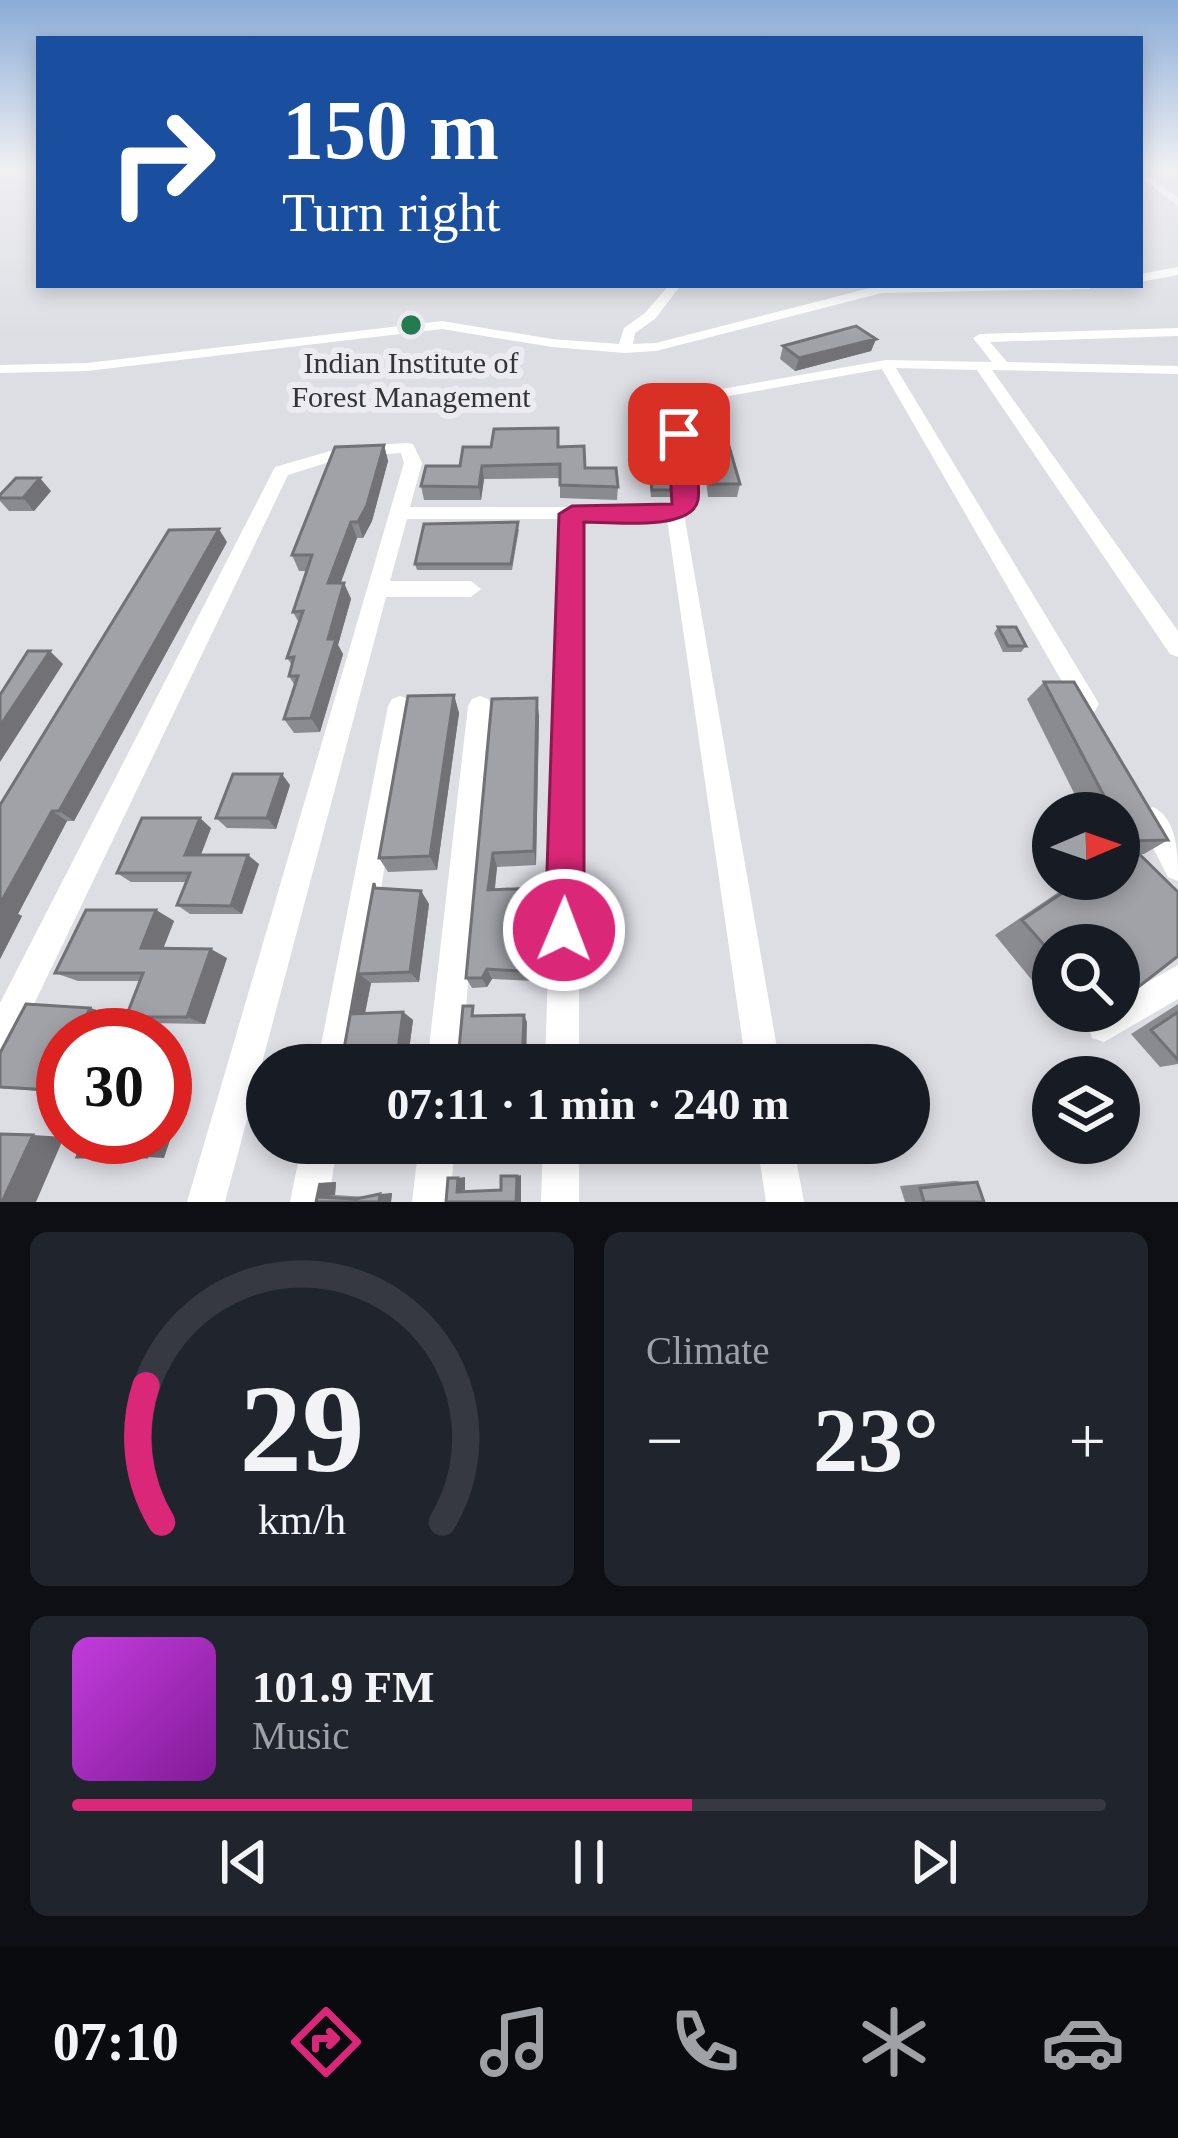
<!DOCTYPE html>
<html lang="en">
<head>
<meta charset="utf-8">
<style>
	:root { --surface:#171b24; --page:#20242c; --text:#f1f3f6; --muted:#9ea1a6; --line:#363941; --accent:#db2777 }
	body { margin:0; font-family:Georgia,serif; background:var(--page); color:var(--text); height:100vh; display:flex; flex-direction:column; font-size:45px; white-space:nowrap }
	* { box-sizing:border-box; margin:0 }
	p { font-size:39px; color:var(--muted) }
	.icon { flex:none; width:66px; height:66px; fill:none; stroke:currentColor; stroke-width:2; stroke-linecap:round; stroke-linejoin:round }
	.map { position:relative; height:1202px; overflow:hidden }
	.panel { display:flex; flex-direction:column; gap:30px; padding:30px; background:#0d0f14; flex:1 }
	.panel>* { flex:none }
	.banner { position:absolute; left:36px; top:36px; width:1107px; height:252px; border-radius:0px; box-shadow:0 6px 18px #0003; background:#1a4fa0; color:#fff; overflow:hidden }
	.needle { width:78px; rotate:88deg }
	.buttons { position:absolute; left:1032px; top:792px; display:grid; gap:24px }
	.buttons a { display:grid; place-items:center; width:108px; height:108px; border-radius:50%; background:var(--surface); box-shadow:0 6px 18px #0003; font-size:60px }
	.speed { position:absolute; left:36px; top:1008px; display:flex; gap:24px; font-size:60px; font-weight:700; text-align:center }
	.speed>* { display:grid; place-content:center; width:156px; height:156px; border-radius:50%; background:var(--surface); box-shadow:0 6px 18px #0003; line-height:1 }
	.speed .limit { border:18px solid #d22; background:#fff; color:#111 }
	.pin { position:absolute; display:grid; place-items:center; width:102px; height:102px; color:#fff; margin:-51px; border-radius:24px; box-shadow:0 6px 18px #0006 }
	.me { position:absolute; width:132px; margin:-66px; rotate:1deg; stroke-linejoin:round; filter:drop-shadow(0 0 9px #0008) }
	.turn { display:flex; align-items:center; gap:42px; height:252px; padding:0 48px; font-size:54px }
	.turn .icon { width:156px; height:156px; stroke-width:2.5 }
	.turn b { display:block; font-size:84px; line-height:102px }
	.big { font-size:90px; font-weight:800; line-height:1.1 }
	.panel .card { flex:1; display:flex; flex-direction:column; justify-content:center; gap:18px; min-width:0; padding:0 42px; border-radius:18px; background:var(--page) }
	.panel .dial { align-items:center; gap:0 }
	.dial svg { height:312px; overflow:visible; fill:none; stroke:var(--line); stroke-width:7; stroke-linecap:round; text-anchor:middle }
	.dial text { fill:var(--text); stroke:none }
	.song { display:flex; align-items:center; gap:36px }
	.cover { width:144px; height:144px; border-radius:18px; background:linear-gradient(135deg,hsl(290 70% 55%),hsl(290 70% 35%)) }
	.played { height:12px; border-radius:6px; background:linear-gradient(90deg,var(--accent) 60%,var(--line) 60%) }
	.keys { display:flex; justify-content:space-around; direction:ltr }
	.heat { display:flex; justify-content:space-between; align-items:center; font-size:66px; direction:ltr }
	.panel .tiles { flex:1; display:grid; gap:30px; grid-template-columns:1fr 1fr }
	.card:last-child { grid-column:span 2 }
	.trip { position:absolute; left:246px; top:1044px; width:684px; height:120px; border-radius:60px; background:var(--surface); box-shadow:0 6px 18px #0003; font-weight:800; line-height:120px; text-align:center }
	.tabs { display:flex; height:192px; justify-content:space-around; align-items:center; background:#090b0e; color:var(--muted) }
	.tabs .icon { width:84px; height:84px }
	.tabs .selected { color:var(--accent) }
	.tabs b { font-size:54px; color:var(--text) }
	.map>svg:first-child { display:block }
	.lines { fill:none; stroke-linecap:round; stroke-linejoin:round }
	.minor { fill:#fff; fill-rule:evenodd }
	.wall { fill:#8a8b90 }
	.shaded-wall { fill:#717176 }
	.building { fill:#a1a2a8; stroke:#717176; stroke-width:3 }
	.route { fill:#db2777; stroke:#8e194d; stroke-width:3 }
	.poi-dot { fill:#247b4f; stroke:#ebebf1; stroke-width:4.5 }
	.labels { text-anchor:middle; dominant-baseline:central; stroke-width:12; stroke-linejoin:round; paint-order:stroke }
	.far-poi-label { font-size:30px; fill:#333436; stroke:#ebebf1 }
</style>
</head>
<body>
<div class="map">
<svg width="1178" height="1202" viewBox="0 0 1178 1202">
	<rect width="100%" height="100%" fill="#dddee4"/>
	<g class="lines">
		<path class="minor" d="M1140,170L1178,198V206L1140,177Z
			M1178,267V275L1140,282V274Z
			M669,285H681L655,319L635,333L633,344L656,343L874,287L872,285H1095L1089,289L882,293L656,351L625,353L552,347L442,329L87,371L0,373V365L87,363L442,321L552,339L619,344L624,328L645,313Z
			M1178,328V336L990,342L1007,362L1178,366V374L992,370L1178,631V657L1170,654L977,370L896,368L1095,697L1099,704L1095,711L1087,714L1079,711L882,369L683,404L695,499L684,514L780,1065H746L667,519H580L579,1065H545L562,519H407L390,581H471L481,589L471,597H386L225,1202H187L404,463L401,453L345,457L288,475L12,1050L0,1055V1003L275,467L344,447L407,443L413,444L422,463L410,507H670L677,498L670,398L886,360L992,362L973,338L980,334Z
			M400,696L408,699L412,706L351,1065H317L388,706L392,699Z
			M480,696L488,699L492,706L461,1065H427L468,706L472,699Z
			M1153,807C1178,819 1178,855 1178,881L1168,877L1139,820L1143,811Z
			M1178,965V999L1104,1042L1092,1038L1088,1026L1092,1014L1119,1011V998Z
			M302,1143H338L328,1202H290Z
			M419,1143H455L450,1202H412Z
			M543,1143H579V1202H541Z
			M757,1143H793L804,1202H766Z"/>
	</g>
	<path class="wall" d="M832,334L876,339L871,351L795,371L780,359L783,346Z
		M700,405L740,484L737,497H708L698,418Z
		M647,411L673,490L672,497H651L644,427Z
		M384,445L388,461L372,521L363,538H357L340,583H344L351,599L338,645L343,654L320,732L294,733L284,719L295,686L289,676L292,665L287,658L299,623L293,612L307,571H299L292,555Z
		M559,447L585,468L618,487L617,500L560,498V478L484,479L481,500H424L421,486L460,466Z
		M51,491L34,511H9L0,501V495Z
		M519,529L512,570H417L415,564Z
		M227,542L74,821H67L18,914L22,916L0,959V805Z
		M998,627L1026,646L1021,652H1003L994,633Z
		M1044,682H1074L1168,840L1144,854H1139L1178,892V956L1119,1002V945H1053V1006L995,935L1078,879H1119V813H1084L1027,699Z
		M454,695L459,713L437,870L388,872L379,858Z
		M492,699L539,716L536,865L497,867L495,889L535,888L538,901L536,981L492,979L487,987L472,988L466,978Z
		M290,785L276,829L227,828L216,818Z
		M211,828L201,855L259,864L242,914H190L177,905L186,882H131L117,873Z
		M379,889L421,891L429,904L419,982L371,983L365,1014L403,1012L413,1020L407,1065H322L342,1060Z
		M156,910L174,921L163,948L227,958L205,1024L146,1023L126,1017L140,981H78L55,973Z
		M1178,1004V1064L1160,1067L1131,1034Z
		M90,1008L116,1016L63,1035V1093L0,1088V1053Z
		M1057,1011H1107L1103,1014L1068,1024Z
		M954,1181L977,1182L984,1202H905L900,1186Z
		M336,1182L335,1195L368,1197L392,1193L391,1202H316L320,1183Z"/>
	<path class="shaded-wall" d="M876,339L871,351L795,371L799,358Z
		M384,445L388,461L372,521L363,538L358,522Z
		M482,466L484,479L481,500L479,487Z
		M40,478L51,491L34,511L23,498Z
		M351,522L357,538L335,599L328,583Z
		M219,529L227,542L74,821L59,811Z
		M344,583L351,599L338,645L343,654L320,732L311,718L328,639Z
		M50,651L63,664L0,762V726Z
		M454,695L459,713L437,870L430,856Z
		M537,698L539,716L536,865L534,851Z
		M282,774L290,785L276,829L267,818Z
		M52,811L67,821L18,914L22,916L0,959V904Z
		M200,818L211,828L197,864L185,855Z
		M493,853L497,867L493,902L488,890Z
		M248,855L259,864L242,914L231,906Z
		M535,888L538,901L536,981L533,972Z
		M421,891L429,904L419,982L410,972Z
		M156,910L174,921L160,957L141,948Z
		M211,949L227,958L205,1024L187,1017Z
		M487,969L492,979L487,987L482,978Z
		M359,974L371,983L363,1022L351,1014Z
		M90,1008L116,1016L107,1035H77Z
		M403,1012L413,1020L407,1065H396Z
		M524,1015L527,1022L526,1065H522Z
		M63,1064V1092L51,1090Z
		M171,1087L187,1090L164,1158L147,1157L154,1137H165V1105Z
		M33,1135L64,1137L36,1202H2Z
		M521,1175V1202H516L517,1176Z
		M465,1177V1190L457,1192L458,1178Z
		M336,1182L335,1195L319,1197L320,1183Z
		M392,1193L391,1202H379L380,1194Z"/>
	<path class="building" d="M856,326L876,339L799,358L783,346Z
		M700,405H717L740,484H710Z
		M647,411H663L673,490H652L645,421Z
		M558,428V447L584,446L585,468H616L618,487L560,485V464L482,466L479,487L421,486L426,466H460L463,447H491L494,429Z
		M384,445L367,505L358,522H351L328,583H344L328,639H336L311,718L284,719L298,676H289L294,657L287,658L303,611L293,612L312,555H292L335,447Z
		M16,478H40L23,498H0V495Z
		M518,522L511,564H415L424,524Z
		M219,529L59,811H52L0,904V805L169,530Z
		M998,627H1016L1026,646H1008Z
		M28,651H50L0,726V695Z
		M1044,682H1074L1168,840L1128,841L1119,824V813H1113Z
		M454,695L430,856L379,858L408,696Z
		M537,698L534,851L493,853L488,890L535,888L533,972L487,969L482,978H466L492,699Z
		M233,774H282L267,818H216Z
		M142,818H200L185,855H248L231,906L177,905L190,873H117Z
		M1131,846L1178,892V956L1119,1002V945H1053V955L1022,920L1083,879H1119V855Z
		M374,883L375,888L421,891L410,972L359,974L351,1014L403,1012L396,1065H322L342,1060Z
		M86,910H156L141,948L211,949L187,1017H126L143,973H55Z
		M26,1004L90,1008L77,1035H63V1064L51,1090L0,1087V1053Z
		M463,1006H473L472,1016L524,1015L522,1065H449L458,1060Z
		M1178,1012V1060L1151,1030Z
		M165,1087H171L165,1105Z
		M0,1134L33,1135L2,1202H0Z
		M85,1137H154L147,1157H77Z
		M501,1176H517L516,1202H446L448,1178H458L457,1192L501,1190Z
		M977,1182L984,1202H924L920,1188Z
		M320,1183L319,1197L356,1199L380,1194L379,1202H316Z"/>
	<linearGradient id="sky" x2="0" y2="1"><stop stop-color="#8aacd7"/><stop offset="0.5" stop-color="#f0f0f3"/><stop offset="1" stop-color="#f0f0f3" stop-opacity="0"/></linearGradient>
	<rect width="1178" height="338" fill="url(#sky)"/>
	<path class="route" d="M679,427L689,434C692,453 701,481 698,500C692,532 609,522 584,522V930L578,944L564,950L550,944L545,930L559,514L572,506L672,504L668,434Z"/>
	<circle class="poi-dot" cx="411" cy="325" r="12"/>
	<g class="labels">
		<g class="far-poi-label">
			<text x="411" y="362">Indian Institute of<tspan x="411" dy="34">Forest Management</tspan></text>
		</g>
	</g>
</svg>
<div class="buttons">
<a><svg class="needle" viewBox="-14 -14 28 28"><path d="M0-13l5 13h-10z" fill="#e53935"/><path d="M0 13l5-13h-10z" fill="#9ea1a6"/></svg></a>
<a><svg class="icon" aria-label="search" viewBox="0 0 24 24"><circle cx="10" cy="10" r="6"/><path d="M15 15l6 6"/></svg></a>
<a><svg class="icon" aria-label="layers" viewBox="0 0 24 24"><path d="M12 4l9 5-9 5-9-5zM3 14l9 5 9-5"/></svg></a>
</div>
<div class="speed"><div class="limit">30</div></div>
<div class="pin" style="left:679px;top:434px;background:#d93025"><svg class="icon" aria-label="arrive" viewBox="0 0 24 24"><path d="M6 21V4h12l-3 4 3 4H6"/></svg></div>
<svg class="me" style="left:564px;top:930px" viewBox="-20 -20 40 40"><circle r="17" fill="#db2777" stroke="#fff" stroke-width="3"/><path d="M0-11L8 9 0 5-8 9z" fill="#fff"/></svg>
<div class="trip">07:11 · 1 min · 240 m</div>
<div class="banner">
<div class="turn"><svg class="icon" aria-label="right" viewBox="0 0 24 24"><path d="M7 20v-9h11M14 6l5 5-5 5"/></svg><div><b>150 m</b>Turn right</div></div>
</div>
</div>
<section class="panel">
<div class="tiles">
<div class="card dial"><svg viewBox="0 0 100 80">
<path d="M14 69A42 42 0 1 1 86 69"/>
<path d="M14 69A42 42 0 0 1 10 34" stroke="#db2777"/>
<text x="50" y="56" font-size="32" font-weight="700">29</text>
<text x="50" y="72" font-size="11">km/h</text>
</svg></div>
<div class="card"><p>Climate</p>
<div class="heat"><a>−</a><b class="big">23°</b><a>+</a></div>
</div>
<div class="card">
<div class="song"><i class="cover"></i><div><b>101.9 FM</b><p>Music</p></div></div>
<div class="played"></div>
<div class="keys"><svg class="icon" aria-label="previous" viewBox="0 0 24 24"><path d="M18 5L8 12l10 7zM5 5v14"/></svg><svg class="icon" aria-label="pause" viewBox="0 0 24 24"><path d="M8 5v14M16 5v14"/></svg><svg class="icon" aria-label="next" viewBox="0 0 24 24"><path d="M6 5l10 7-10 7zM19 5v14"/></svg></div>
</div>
</div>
</section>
<nav class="tabs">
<b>07:10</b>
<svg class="icon selected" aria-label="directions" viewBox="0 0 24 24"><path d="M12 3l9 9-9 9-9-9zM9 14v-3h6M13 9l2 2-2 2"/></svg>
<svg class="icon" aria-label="music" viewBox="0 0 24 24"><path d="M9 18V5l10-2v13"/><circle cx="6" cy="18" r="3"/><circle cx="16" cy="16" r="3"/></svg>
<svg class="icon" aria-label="phone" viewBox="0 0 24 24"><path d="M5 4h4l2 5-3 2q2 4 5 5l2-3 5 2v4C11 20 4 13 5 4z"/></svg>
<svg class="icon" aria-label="climate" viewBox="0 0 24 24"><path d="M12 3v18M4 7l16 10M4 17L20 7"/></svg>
<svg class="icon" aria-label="car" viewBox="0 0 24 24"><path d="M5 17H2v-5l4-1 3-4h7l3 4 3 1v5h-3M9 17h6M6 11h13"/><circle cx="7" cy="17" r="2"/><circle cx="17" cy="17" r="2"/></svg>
</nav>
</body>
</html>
